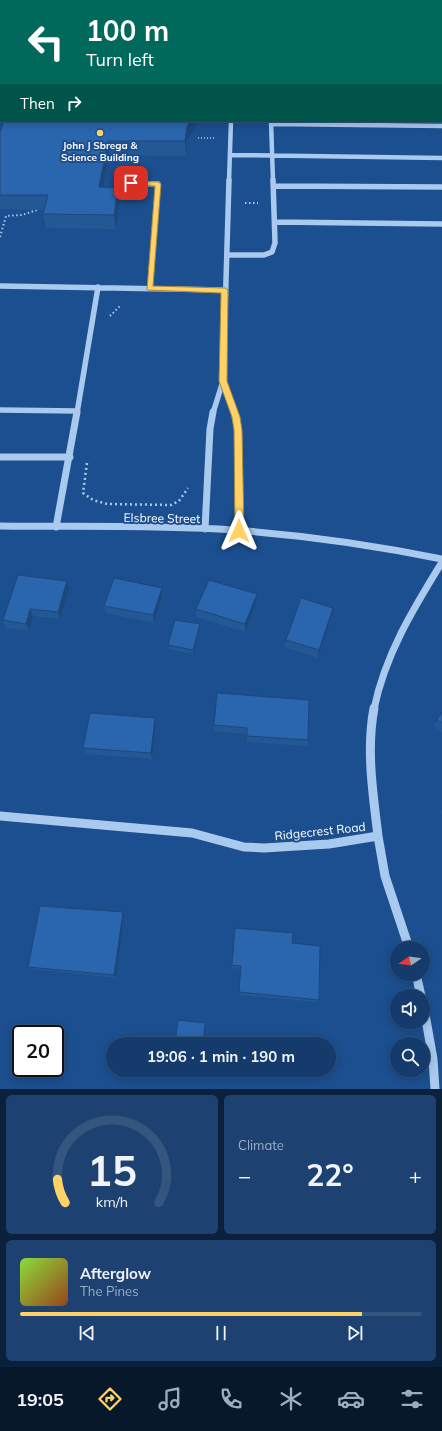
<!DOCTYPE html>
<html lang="en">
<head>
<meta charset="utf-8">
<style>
	:root { --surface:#143b6b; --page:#1d4271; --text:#f1f3f6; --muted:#9dadc1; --line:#33557e; --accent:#ffd166 }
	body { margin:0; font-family:Mulish,sans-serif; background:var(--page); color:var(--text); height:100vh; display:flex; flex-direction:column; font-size:15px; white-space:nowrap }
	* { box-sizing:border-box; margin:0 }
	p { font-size:13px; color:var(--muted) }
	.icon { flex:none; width:22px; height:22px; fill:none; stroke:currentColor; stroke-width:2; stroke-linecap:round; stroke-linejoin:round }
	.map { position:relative; height:1089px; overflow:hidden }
	.side { display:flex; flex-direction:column; gap:6px; padding:6px; background:#0b203b; flex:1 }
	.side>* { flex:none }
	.hud { position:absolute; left:0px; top:0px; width:442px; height:122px; box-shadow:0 2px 10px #0003,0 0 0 1px var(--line); background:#00695c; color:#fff; overflow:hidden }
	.needle { width:26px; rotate:257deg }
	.tools { position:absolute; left:390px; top:941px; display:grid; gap:8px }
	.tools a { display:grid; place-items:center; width:40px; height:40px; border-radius:50%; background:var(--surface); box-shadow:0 2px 10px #0003,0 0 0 1px var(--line); font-size:20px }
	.speed { position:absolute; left:12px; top:1025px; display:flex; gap:8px; font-size:20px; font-weight:700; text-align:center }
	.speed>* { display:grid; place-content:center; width:52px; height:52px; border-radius:50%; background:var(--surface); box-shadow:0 2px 10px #0003,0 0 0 1px var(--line); line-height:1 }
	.speed .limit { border:2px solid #111; border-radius:6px; background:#fff; color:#111 }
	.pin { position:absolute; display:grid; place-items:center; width:34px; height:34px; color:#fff; margin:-17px; border-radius:8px; box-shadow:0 2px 6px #0006 }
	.me { position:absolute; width:44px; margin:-22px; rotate:0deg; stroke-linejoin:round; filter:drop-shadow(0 0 3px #0008) }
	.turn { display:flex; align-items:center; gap:14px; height:84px; padding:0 20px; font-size:18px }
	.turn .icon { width:52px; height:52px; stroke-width:2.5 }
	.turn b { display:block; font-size:28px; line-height:34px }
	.then { display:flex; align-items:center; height:38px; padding:0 20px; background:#0003; gap:8px; font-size:15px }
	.big { font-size:30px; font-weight:700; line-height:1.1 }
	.side .tile { flex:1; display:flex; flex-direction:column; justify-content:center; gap:6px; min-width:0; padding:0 14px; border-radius:6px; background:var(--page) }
	.side .dial { align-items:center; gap:0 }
	.dial svg { height:104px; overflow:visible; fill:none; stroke:var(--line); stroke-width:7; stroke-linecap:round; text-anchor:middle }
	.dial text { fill:var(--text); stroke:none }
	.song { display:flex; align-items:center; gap:12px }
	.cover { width:48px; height:48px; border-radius:6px; background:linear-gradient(135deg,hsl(90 70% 55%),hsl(20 70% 35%)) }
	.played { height:4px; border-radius:2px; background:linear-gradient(90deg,var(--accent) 85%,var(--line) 85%) }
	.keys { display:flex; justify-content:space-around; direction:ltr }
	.heat { display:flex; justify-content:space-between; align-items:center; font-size:22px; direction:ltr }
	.side .tiles { flex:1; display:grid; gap:6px; grid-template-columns:1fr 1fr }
	.tile:last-child { grid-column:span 2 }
	.trip { position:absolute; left:106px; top:1037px; width:230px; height:40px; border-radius:20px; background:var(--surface); box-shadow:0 2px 10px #0003,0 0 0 1px var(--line); font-weight:700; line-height:40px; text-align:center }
	.menu { display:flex; height:64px; justify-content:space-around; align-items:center; background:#08182b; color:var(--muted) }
	.menu .icon { width:28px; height:28px }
	.menu .active { color:var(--accent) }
	.menu b { font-size:18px; color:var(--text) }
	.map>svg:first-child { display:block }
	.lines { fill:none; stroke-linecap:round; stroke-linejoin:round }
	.path-far2 { stroke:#a9c9ee; stroke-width:1.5; stroke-dasharray:1 2; stroke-linecap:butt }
	.path-far1 { stroke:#a9c9ee; stroke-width:2; stroke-dasharray:1.5 2.5; stroke-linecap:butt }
	.path { stroke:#a9c9ee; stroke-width:2.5; stroke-dasharray:2 3; stroke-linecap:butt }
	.minor-far3 { stroke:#a9c9ee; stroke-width:4.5 }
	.minor-far2 { stroke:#a9c9ee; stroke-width:5.5 }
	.minor-far1 { stroke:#a9c9ee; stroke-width:7 }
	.minor { stroke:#a9c9ee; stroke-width:9 }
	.wall { fill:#245895 }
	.shaded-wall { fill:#1d4779 }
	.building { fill:#2a66ad; stroke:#1d4779 }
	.route { fill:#ffd166; stroke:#a68842 }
	.poi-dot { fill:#ffd166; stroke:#1b4f8f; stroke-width:1.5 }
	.labels { text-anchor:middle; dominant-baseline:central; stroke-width:4; stroke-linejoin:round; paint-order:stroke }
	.far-poi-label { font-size:10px; font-weight:bold; fill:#fff; stroke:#1b4f8f }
	.street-label { font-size:12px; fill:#fff; stroke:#1b4f8f }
</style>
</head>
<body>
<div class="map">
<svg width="442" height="1089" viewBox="0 0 442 1089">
	<rect width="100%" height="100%" fill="#1b4f8f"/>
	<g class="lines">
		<path class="path-far2" d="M198,138H215"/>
		<path class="path-far1" d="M245,203H258
			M0,237L6,216L22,215L37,210
			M110,316L121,305"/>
		<path class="path" d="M87,463L83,493L93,500L107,504L171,505L179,501L188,488"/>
		<path class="minor-far3" d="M271,121L273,181
			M271,124L442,126
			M230,155L442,158
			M229,181L231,121"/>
		<path class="minor-far2" d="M118,183L158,184L150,288
			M274,186L442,187
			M275,222L442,224
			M227,255H264L272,252L275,243L273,180
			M0,286L225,290
			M223,381L234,413
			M0,410L77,411
			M77,413L98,287
			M213,413L223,381L229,180"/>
		<path class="minor-far1" d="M234,412L238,429L239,531
			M0,457H70
			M0,526C78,527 155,525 233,530C303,535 373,545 442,559
			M56,527L77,412
			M205,529L210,429L213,412
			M374,709C385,655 413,609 442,562"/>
		<path class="minor" d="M0,816L192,833L244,847L264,848L329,844L378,836C373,794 366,750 374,708
			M378,836L385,876L409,948
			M416,974L421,996
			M423,1003L433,1059L435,1089"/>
	</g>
	<path class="wall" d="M0,0H137V1H1V32H0Z
		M0,132L187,141L186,156L109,155L104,187L118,188L120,202L116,229L46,228L43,214L44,210L0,209Z
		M162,588V595L154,623L106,613L104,606Z
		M69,589L60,619L33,616L29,631L6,628L3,620Z
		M256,602L245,632L196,617V609Z
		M332,615L318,658L285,647L286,640Z
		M200,628L193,654L169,649L168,645Z
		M217,693L308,740L307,746L247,742V734L214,731V725Z
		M442,712V732L434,726Z
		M155,718L156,724L152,759L86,754L83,748Z
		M442,809V816L441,812Z
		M124,916L116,978L32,969L28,967Z
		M235,928L292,943L319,1000L317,1002L239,995L240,969L232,968Z"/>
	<path class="shaded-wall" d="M190,121H199L187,141L186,156L185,141L187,127Z
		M108,141L109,155L101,202L99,187Z
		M118,188L120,202L116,229L114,215Z
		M67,581L69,589L60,619L58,612Z
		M162,588V595L154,623L153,615Z
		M257,594L256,602L245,632V624Z
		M333,608L332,615L318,658L319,650Z
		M30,609L33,616L29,631L26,624Z
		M200,624V628L193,654V650Z
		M155,718L156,724L152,759L151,753Z
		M123,912L124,916L116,978L114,975Z"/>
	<path class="building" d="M0,0H136V1H1V18H0Z
		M4,121H190L187,127L185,141H108L99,187L118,188L114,215L43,214L48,195H0V132Z
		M18,575L67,581L58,612L30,609L26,624L3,620Z
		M114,578L162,588L153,615L104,606Z
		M209,580L257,594L245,624L196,609Z
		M301,598L333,608L319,650L286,640Z
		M175,620L200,624L193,650L168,645Z
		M217,693L309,700L308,740L247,736V728L214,725Z
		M442,712V723L437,720Z
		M90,713L155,718L151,753L83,748Z
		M40,906L123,912L114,975L28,967Z
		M235,928L293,933L292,943L320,946L319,1000L239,992L241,966L232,965Z
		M178,1020L205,1023L203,1044H175Z"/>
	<path class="route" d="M131,181L158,182L161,184L153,286L225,288L228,290L227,381L240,417L242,430L244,531L239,535L235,531L234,430L232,417L219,381L221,293L147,290L155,186L129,185L128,183Z"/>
	<circle class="poi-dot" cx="100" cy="133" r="4"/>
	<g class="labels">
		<g class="far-poi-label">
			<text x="100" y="145">John J Sbrega &amp;<tspan x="100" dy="12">Science Building</tspan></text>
		</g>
		<g class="street-label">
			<text transform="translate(162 518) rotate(1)">Elsbree Street</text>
			<text transform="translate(320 831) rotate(-6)">Ridgecrest Road</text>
		</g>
	</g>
</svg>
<div class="tools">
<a><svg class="needle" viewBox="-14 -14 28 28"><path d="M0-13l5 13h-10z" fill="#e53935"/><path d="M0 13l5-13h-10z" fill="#9dadc1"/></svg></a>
<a><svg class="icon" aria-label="sound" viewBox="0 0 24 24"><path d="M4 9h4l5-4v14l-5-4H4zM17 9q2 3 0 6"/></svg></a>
<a><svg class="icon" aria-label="search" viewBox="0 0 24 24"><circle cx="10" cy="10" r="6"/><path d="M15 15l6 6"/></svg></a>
</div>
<div class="speed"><div class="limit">20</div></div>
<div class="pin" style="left:131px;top:183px;background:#d93025"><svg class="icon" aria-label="arrive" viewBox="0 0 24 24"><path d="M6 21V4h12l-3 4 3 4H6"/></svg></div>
<svg class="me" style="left:239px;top:531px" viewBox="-20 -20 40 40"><path d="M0-17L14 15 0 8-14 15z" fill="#ffd166" stroke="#fff" stroke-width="4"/></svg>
<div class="trip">19:06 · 1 min · 190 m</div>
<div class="hud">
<div class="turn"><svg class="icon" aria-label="left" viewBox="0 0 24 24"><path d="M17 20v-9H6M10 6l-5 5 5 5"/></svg><div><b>100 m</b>Turn left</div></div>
<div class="then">Then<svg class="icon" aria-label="right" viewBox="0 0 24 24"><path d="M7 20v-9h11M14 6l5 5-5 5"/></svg></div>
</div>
</div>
<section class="side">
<div class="tiles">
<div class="tile dial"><svg viewBox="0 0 100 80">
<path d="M14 69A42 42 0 1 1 86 69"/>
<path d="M14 69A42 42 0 0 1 8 51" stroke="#ffd166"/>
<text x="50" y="56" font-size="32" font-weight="700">15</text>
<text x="50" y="72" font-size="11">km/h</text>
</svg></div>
<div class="tile"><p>Climate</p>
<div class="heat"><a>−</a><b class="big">22°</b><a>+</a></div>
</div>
<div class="tile">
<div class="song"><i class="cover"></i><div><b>Afterglow</b><p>The Pines</p></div></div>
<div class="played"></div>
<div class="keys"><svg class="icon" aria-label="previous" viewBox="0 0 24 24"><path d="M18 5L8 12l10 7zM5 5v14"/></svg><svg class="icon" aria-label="pause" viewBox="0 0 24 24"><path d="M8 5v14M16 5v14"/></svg><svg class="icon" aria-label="next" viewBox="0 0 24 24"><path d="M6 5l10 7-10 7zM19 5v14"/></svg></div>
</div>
</div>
</section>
<nav class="menu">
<b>19:05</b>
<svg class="icon active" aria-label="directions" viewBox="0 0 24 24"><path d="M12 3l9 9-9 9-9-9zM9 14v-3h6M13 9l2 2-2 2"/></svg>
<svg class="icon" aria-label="music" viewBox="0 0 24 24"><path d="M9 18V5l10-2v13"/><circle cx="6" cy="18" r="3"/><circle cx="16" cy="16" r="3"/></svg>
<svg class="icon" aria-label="phone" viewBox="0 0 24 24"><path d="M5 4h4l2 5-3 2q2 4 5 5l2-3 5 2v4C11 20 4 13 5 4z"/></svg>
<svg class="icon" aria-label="climate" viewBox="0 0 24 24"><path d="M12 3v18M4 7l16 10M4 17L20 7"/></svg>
<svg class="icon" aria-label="car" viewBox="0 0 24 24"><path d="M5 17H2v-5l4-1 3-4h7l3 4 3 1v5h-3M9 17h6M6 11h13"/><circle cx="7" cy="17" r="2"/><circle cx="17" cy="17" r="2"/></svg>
<svg class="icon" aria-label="filters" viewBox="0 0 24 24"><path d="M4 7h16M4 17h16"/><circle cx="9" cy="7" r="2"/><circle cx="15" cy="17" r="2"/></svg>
</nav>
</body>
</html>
